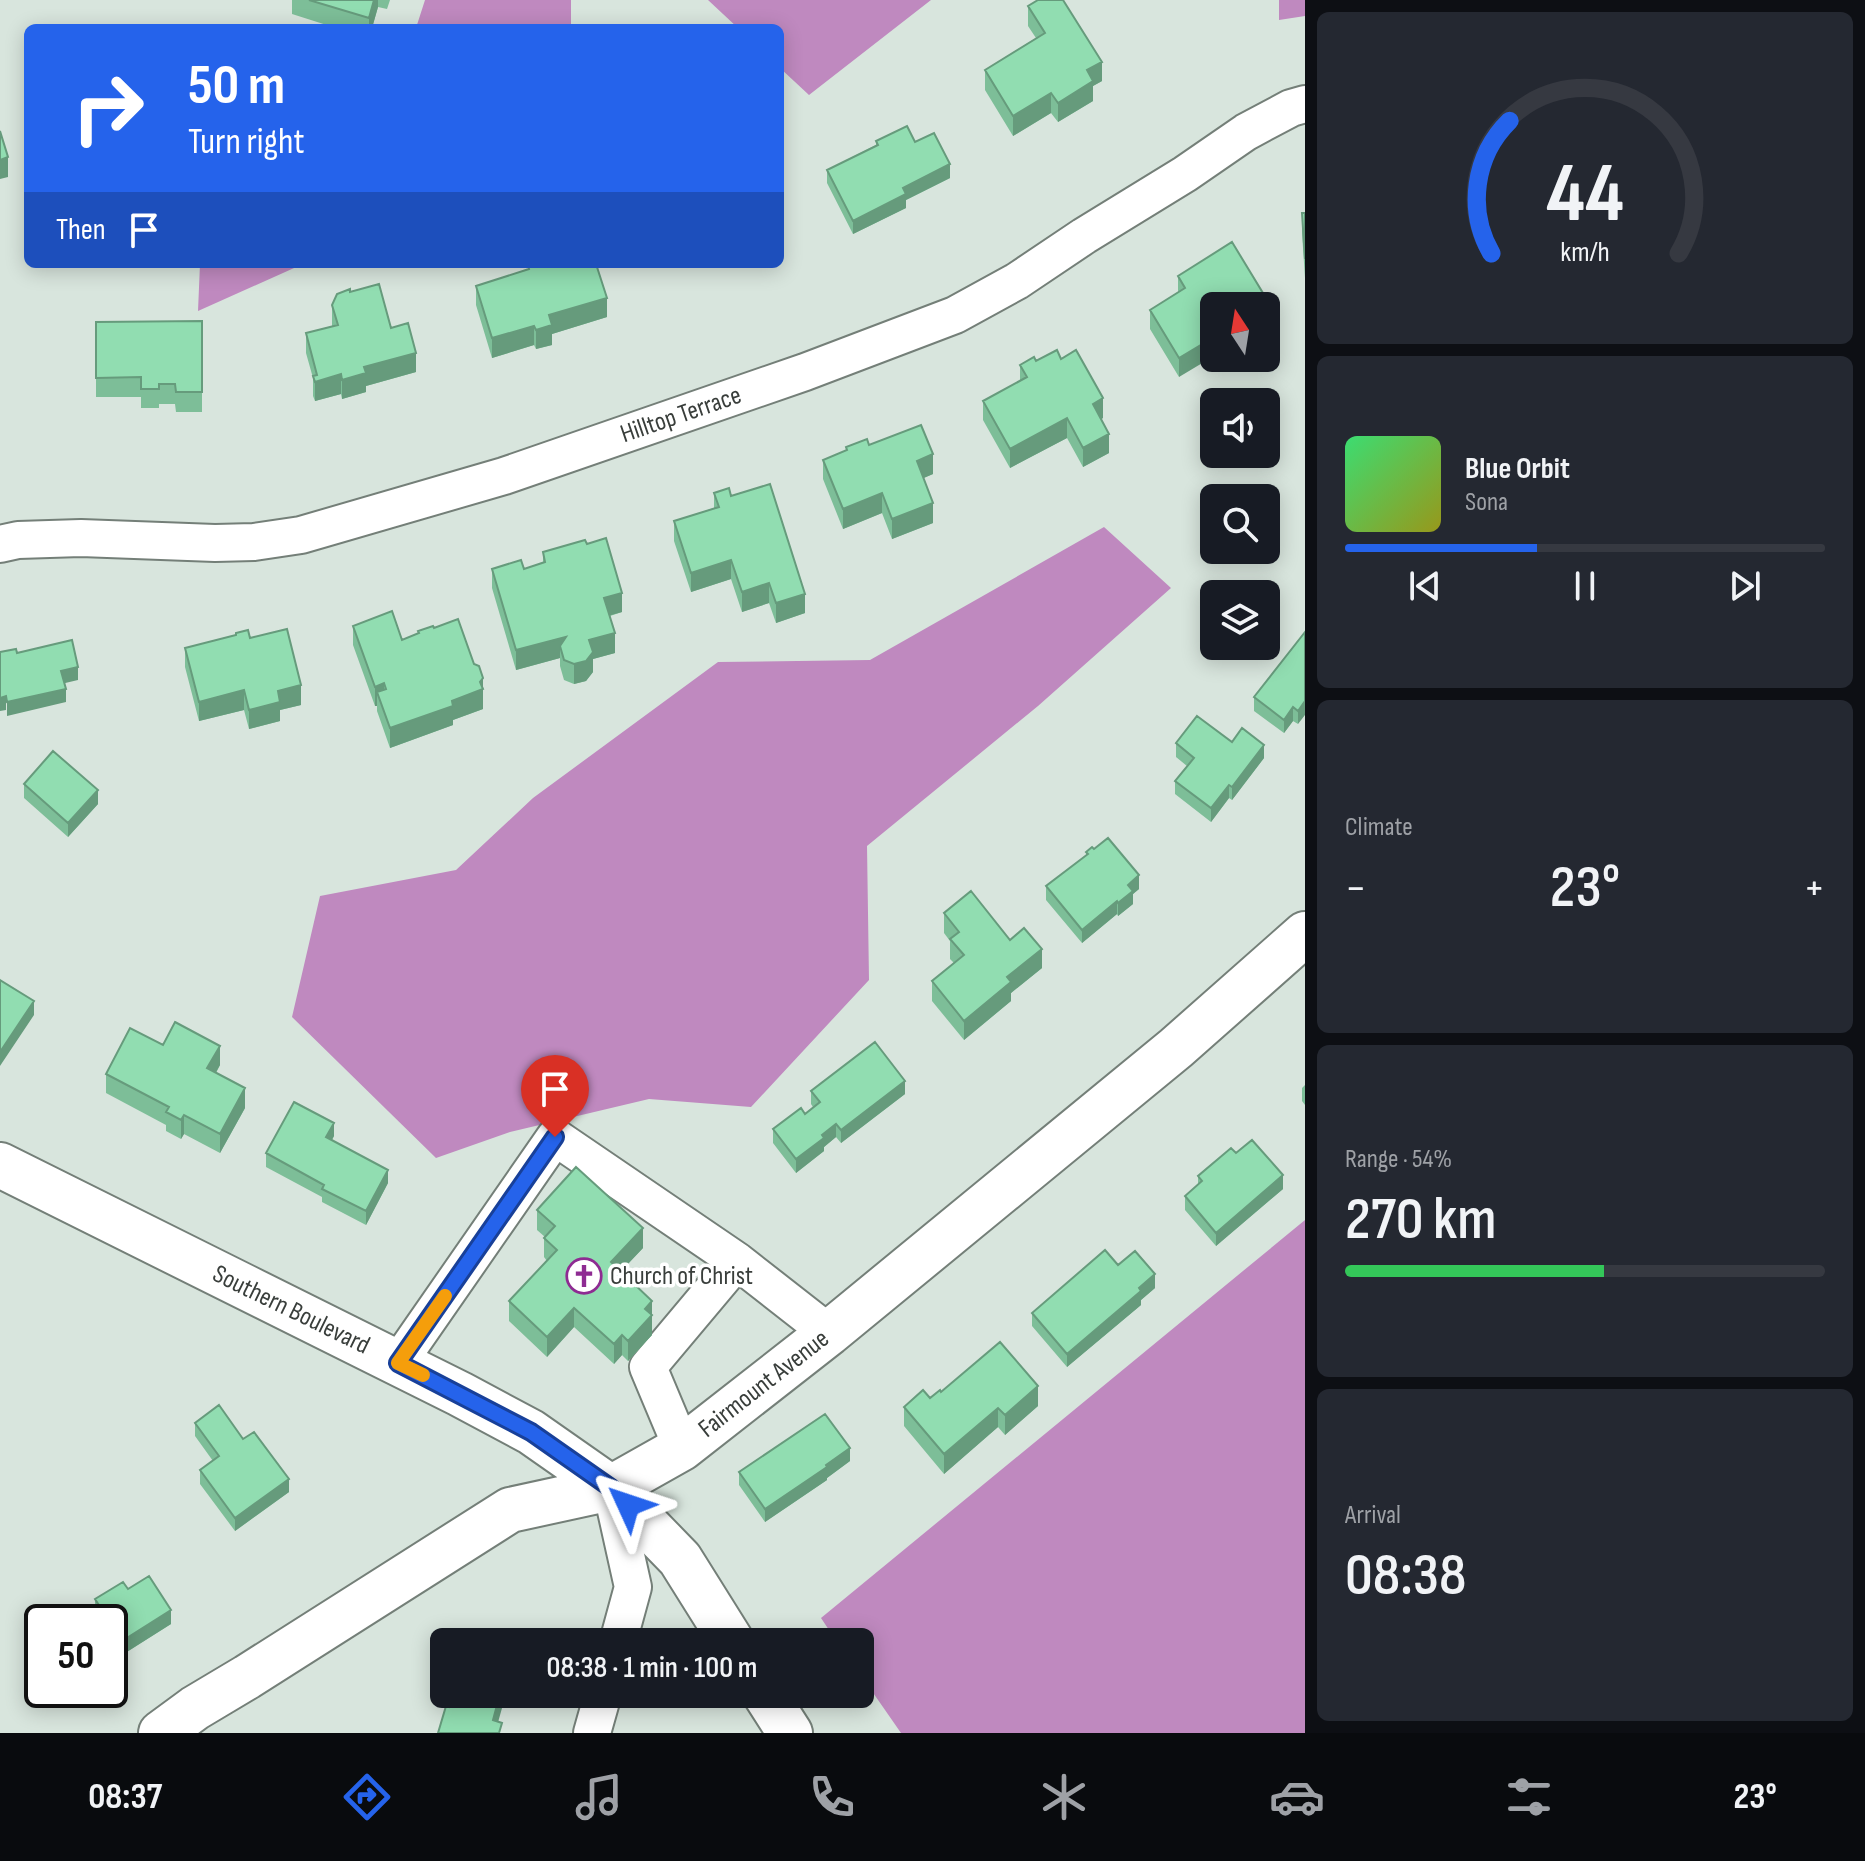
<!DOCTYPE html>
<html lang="en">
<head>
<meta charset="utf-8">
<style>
	:root { --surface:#171b24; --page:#242831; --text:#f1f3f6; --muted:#9ea1a6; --line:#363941; --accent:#2563eb }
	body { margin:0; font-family:"Sofia Sans Condensed",sans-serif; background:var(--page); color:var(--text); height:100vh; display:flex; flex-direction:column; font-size:30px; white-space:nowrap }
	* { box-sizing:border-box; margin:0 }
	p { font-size:26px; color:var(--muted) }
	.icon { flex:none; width:44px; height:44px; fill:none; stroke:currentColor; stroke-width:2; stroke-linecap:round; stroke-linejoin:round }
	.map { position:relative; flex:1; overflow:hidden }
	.details { display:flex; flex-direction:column; gap:12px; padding:12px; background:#0d0f14; width:560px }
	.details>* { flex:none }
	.guide { position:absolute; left:24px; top:24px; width:760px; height:244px; border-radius:12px; box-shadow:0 4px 20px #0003; background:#2563eb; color:#fff; overflow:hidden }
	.needle { width:52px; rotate:348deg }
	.tools { position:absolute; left:1200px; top:292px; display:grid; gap:16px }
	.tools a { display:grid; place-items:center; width:80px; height:80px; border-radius:12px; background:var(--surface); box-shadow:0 4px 20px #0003; font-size:40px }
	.speed { position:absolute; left:24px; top:1604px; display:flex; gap:16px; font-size:40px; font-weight:700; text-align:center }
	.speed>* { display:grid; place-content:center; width:104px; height:104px; border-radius:50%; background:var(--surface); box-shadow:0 4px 20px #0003; line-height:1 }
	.speed .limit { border:4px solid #111; border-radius:12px; background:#fff; color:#111 }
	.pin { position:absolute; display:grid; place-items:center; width:68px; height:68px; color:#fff; margin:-82px -34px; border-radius:50% 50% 50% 0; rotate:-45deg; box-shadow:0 0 8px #0007 }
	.pin .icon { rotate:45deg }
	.me { position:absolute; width:88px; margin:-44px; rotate:312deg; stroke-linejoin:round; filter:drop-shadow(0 0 6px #0008) }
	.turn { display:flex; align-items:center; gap:28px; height:168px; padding:0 32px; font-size:36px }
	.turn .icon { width:104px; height:104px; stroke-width:2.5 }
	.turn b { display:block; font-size:56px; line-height:68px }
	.then { display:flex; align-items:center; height:76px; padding:0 32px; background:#0003; gap:16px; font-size:30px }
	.big { font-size:60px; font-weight:600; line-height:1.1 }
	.details .widget { flex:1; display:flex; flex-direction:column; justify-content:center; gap:12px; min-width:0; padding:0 28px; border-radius:12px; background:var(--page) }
	.details .dial { align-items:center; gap:0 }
	.dial svg { height:208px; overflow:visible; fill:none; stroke:var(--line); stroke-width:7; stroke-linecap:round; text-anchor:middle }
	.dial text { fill:var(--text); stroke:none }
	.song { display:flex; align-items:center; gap:24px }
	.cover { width:96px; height:96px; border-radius:12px; background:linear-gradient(135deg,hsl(140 70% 55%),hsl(60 70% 35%)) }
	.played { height:8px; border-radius:4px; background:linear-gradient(90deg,var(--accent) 40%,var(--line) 40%) }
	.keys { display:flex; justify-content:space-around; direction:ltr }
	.heat { display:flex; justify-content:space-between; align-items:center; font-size:44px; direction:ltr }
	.charge { height:12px; border-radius:6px; background:linear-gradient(90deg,#34c759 54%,var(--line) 0) }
	.trip { position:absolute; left:430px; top:1628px; width:444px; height:80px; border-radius:12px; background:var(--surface); box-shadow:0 4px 20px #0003; font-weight:600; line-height:80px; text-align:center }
	.dock { display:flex; height:128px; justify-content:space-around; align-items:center; background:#090b0e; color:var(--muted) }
	.dock .icon { width:56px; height:56px }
	.dock .current { color:var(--accent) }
	.dock b { font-size:36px; color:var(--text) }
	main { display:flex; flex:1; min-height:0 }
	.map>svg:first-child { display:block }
	.forest { fill:#bf89bf }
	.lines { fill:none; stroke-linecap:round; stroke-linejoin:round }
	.minor-casing { stroke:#747f78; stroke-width:40 }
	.major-casing { stroke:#747f78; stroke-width:48 }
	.minor { stroke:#fff; stroke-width:36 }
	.major { stroke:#fff; stroke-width:44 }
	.wall { fill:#7dbe98 }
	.shaded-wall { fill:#669b7c }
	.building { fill:#91ddb1; stroke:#669b7c; stroke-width:2 }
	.route-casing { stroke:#184099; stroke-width:20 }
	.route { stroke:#2563eb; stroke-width:14 }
	.slow { stroke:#f59e0b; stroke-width:14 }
	.labels { text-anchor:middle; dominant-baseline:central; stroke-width:7; stroke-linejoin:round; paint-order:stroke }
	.street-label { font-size:26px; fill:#393e3b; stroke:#fff }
	.poi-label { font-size:26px; fill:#393e3b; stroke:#fff; text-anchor:start }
</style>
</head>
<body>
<main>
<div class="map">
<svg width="1305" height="1733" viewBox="0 0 1305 1733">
	<rect width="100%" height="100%" fill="#d8e5dd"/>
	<path class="forest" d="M425,0H571V28H416Z
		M708,0H931L809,95L780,68V28H738Z
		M1279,0H1305V16L1279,20Z
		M200,264H303L198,311Z
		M1104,527L1171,588L1038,706L867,846L869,980L751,1107L649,1099L510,1132L436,1158L292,1017L320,896L456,870L533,798L718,662L870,660Z
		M1305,1220V1733H901L860,1674V1642H837L821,1618Z"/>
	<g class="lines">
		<defs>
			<path id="minor" d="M0,544L18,540L81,538L215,543L254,542L301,535L504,476L805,372L955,315L1017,281L1084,236L1185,174L1246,132L1291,108L1305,104
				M398,1363L555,1137L737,1261L829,1333
				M682,1448L648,1367L737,1261
				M611,1488L633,1587L618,1642
				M592,1733L603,1694"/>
			<path id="major" d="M0,1165L460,1394L531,1432L611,1488L680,1559L732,1642
				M765,1694L790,1733
				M161,1733L195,1708L247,1677L510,1510L611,1488L682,1448L829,1333L1176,1048L1305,934"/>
		</defs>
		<use href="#minor" class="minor-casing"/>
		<use href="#major" class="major-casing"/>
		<use href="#minor" class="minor"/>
		<use href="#major" class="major"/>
	</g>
	<path class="wall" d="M292,0H390L387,9L378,7L372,28H336L292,14Z
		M1028,6L1102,81L1093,86V101L1058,122L1051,113L1013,136L985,90V70L1036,38L1028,26Z
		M876,141L915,142L950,178L906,200V208L853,234L827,183V170L876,145Z
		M1302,213H1305V278L1302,233Z
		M528,264L607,317L552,334V345L536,349L534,345L492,358L476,305V286L528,270Z
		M1178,276L1269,323L1214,306L1179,377L1150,329V310L1178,292Z
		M350,292L391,328L416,372L366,386V392L342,399L341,394L315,401L313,396V378L306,353V333L332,326V305Z
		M202,321V412H176L175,404H159V408H141V397H96V322Z
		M1215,358H1236L1221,367Z
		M1061,359L1103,418L1101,419L1109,453L1083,467L1067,438L1010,468L983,420V401L1020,381V365Z
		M869,445L933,474L923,478L933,523L892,539L882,513L843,529L823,479V460L846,451V447Z
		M714,493L731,496L805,613L776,623L769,603L742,612L731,579L691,592L674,541V521L714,508Z
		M543,552L622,612L610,616L615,653L593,659V672L586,681L574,684L564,680L560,666V658L516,670L492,588V569H524L543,563Z
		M353,626L402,640L418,634V631L434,628L474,664L483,678V709L453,720V725L390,748L377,711V706H375L353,645Z
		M1305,632L1298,724L1293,721L1284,733L1254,711V697Z
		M250,638L301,705L280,710V721L249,729L244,710L199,721L185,667V648Z
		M1232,742L1264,758L1232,800L1229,798L1211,822L1175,794V781L1187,766L1176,757V743Z
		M24,784L98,804L68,837L24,798Z
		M1086,852L1139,889L1133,894V904L1118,916L1117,914L1082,943L1046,900V886L1086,855Z
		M944,913L1010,940L1042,968L1011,993V1001L964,1040L932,1001V981L954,963L950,959V941L944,933Z
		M163,1045L220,1065L216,1073L245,1108L220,1153L184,1134L181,1139L166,1131V1125L106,1093V1074Z
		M1305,1085V1105L1302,1101V1088Z
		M811,1091L905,1094L841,1143L836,1137L824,1147V1151L796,1173L773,1143V1129L805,1114L813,1107L811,1104Z
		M334,1136L332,1140L388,1183L366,1225L322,1202V1197L266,1167V1153Z
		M1198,1176L1283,1189L1216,1246L1185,1210V1196L1198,1185Z
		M537,1210L643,1248L621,1271L652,1320V1335L628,1361L622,1355L614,1364L574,1327L547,1357L509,1321V1301L547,1261L544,1257V1238L545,1237L537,1230Z
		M1118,1265L1155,1288L1141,1300V1305L1067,1367L1032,1326V1313Z
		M941,1392L1038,1406L1005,1435L998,1427L944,1474L904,1426V1407L930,1398Z
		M195,1423L243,1439L289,1492L235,1531L200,1484V1470L213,1461L195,1436Z
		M850,1461L827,1478V1480L765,1522L739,1485V1472Z
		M128,1589L171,1624L122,1655L110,1636V1622H101L95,1613V1599Z"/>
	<path class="shaded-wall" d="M374,0H378V7L372,28H369V18Z
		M1102,62V81L1093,86V101L1058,122V103L1087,70Z
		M1051,93V113L1013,136V116Z
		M8,157V177L0,179V160Z
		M950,164V178L906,200V208L853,234V221L903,188Z
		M607,298V317L552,334V345L536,349V330L549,315Z
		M1269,303V323L1266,324V306H1264Z
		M534,326V345L492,358V338Z
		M1214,337V356L1179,377V358Z
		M416,353V372L366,386V392L342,399V380L364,367Z
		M1221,358H1236L1221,367Z
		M341,374V394L315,401V382Z
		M1103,398V418L1093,424V404Z
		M1067,418V438L1010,468V449Z
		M1109,434V453L1083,467V448Z
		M933,454V474L917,481V461Z
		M882,493V513L843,529V509Z
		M933,503V523L892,539V519Z
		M731,560V579L691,592V573Z
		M769,583V603L742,612V592Z
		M622,593V612L604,617V598Z
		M805,594V613L776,623V603Z
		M615,633V653L593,659V672L586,681L574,684V664L589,640Z
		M566,637L560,646V658L516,670V650Z
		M78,667V680L61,684V671Z
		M483,678V709L453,720V725L390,748V728L452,701L480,682Z
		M384,683V703L377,692V706H375V687Z
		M301,685V705L280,710V721L249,729V710L278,691Z
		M66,689V702L7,716V702Z
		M244,690V710L199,721V702Z
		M6,696V710L0,711V698Z
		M1305,701V715L1298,724V711Z
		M1293,707V721L1284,733V720Z
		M1264,745V758L1232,800V787Z
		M1229,785V798L1211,822V808Z
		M98,790V804L68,837V823Z
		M1139,875V889L1133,894V904L1118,916V903L1128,885Z
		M1117,901V914L1082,943V930Z
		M1042,949V968L1011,993V1001L964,1040V1021L1007,977Z
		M34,1001V1015L0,1066V1052Z
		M220,1046V1065L207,1088V1068Z
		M905,1081V1094L841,1143V1130Z
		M245,1088V1108L220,1153V1134Z
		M184,1115V1134L181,1139V1120Z
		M334,1123V1136L326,1150V1137Z
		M836,1124V1137L824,1147V1151L796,1173V1159L822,1135Z
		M388,1170V1183L366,1225V1211Z
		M1283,1175V1189L1216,1246V1233Z
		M643,1228V1248L611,1282V1262Z
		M1155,1274V1288L1141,1300V1305L1067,1367V1354Z
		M652,1301V1335L628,1361V1341L645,1309Z
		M574,1308V1327L547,1357V1337Z
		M622,1335V1355L614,1364V1344Z
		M1038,1386V1406L1005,1435V1415Z
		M998,1408V1427L944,1474V1454Z
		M850,1448V1461L827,1478V1480L765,1522V1509Z
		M289,1479V1492L235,1531V1518Z
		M171,1610V1624L122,1655V1641Z
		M500,1694H504V1701L495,1733L493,1720Z"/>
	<path class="building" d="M309,0H374L369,18Z
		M1038,0H1063L1102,62L1087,70L1093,81L1058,103L1051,93L1013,116L985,70L1045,33L1028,6Z
		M907,126L915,142L934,133L950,164L903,188L906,194L853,221L827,170L878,145L876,141Z
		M0,131L8,157L0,160Z
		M1302,213H1305V259Z
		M1232,242L1269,303L1264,306H1214V337L1179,358L1150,310L1185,288L1178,276Z
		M528,264H596L607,298L549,315L552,325L536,330L534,326L492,338L476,286L529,269Z
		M379,284L391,328L408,323L416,353L364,367L366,373L342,380L341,374L315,382L313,376L317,375L306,333L338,325L332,305L337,294L350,289V292Z
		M202,321V392H176L175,384H159V389H141V377L96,378V322Z
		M1057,350L1061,359L1076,350L1103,398L1093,404L1109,434L1083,448L1067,418L1010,449L983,401L1027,377L1020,365L1034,357L1036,361Z
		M921,425L933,454L917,461L933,503L892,519L882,493L843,509L823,460L847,450L846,447L867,439L869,445Z
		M770,484L805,594L776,603L769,583L742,592L731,560L691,573L674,521L719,507L714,493L729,488L731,496Z
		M606,538L622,593L604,598L615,633L589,640L593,652L586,661L574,664L564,660L560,646L566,637L516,650L492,569L521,560L524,569L545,562L543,552L585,540L587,544Z
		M392,611L402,640L419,633L418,631L433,626L434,628L458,619L474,664L479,666L483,678L480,682L483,689L452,701L453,706L390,728L377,692L386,689L384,683L375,687L353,626Z
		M287,629L301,685L278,691L280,702L249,710L244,690L199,702L185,648L236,635V633L248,630L250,638Z
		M1305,632V701L1298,711L1293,707L1284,720L1254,697Z
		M72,640L78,667L61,671L66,689L7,702L6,696L0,698V652L16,649L17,653Z
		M1197,716L1232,742L1242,728L1264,745L1232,787L1229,785L1211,808L1175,781L1194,758L1176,743Z
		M53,751L98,790L68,823L24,784Z
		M1108,838L1139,875L1128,885L1133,891L1118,903L1117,901L1082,930L1046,886L1088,854L1086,852L1092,847L1094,849Z
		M971,891L1010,940L1024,928L1042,949L1007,977L1011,982L964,1021L932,981L964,955L950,939L959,932L944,913Z
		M0,980L34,1001L0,1052Z
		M175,1022L220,1046L207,1068L245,1088L220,1134L184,1115L181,1120L166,1112L169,1107L106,1074L130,1028L163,1045Z
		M875,1042L905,1081L841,1130L836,1124L822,1135L824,1138L796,1159L773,1129L801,1108L805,1114L820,1102L811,1091Z
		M294,1102L334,1123L326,1137L388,1170L366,1211L322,1189L324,1185L266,1153Z
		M1252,1140L1283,1175L1216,1233L1185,1196L1202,1181L1198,1176L1231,1148L1236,1153Z
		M576,1167L643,1228L611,1262L652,1301L645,1309L652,1315L628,1341L622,1335L614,1344L574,1308L547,1337L509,1301L557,1250L544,1238L555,1226L537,1210Z
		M1105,1250L1118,1265L1135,1251L1155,1274L1139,1288L1141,1291L1067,1354L1032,1313Z
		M1000,1342L1038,1386L1005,1415L998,1408L944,1454L904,1407L923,1390L930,1398L940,1390L941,1392Z
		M219,1405L243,1439L254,1432L289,1479L235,1518L200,1470L219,1456L195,1423Z
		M825,1414L850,1448L826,1465L827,1467L765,1509L739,1472Z
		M149,1576L171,1610L122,1641L95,1599L123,1582L128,1589Z
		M453,1694H500L493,1720L502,1723L499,1733H438L446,1706L449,1707Z"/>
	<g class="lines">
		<defs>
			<path id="route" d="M555,1137L398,1363L531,1432L611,1488L628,1505"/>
		</defs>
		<use href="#route" class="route-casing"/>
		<use href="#route" class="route"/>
		<path class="slow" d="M423,1375L398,1363L445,1296"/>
	</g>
	<defs>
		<symbol id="church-ring" viewBox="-11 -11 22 22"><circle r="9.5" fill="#fff" stroke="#8e2b92" stroke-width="1.5"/><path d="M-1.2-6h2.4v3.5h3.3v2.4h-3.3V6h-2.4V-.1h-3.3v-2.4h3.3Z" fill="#8e2b92"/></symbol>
	</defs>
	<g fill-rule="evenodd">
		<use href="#church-ring" x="564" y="1256" width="40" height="40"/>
	</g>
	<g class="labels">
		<g class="street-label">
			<text transform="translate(681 415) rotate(-19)">Hilltop Terrace</text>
			<text transform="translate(291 1310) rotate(26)">Southern Boulevard</text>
			<text transform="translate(764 1384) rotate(-38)">Fairmount Avenue</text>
		</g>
		<g class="poi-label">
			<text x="610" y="1276">Church of Christ</text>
		</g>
	</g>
</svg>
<div class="tools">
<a><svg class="needle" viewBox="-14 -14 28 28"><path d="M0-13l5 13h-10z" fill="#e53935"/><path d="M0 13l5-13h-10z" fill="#9ea1a6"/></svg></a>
<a><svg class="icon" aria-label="sound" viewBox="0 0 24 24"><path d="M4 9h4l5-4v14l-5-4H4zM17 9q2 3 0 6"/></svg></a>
<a><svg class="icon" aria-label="search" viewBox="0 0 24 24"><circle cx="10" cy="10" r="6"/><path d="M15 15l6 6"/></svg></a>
<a><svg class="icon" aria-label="layers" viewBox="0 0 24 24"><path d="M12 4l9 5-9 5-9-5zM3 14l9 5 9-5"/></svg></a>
</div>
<div class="speed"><div class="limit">50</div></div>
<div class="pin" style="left:555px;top:1137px;background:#d93025"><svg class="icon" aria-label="arrive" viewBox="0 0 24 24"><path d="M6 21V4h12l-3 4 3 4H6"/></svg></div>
<svg class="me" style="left:628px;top:1505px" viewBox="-20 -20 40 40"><path d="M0-17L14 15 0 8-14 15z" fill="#2563eb" stroke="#fff" stroke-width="4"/></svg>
<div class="trip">08:38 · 1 min · 100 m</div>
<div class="guide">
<div class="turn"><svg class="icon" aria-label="right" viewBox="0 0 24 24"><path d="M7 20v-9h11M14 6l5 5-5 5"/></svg><div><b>50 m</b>Turn right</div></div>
<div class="then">Then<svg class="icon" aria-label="arrive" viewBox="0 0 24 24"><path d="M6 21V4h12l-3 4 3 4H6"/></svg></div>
</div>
</div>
<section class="details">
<div class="widget dial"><svg viewBox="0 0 100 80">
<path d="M14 69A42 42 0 1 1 86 69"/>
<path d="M14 69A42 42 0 0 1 21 18" stroke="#2563eb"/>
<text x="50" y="56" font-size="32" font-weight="700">44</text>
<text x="50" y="72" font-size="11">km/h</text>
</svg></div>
<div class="widget">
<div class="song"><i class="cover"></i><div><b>Blue Orbit</b><p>Sona</p></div></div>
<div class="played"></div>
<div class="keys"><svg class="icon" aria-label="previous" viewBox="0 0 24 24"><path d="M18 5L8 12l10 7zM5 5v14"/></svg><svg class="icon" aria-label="pause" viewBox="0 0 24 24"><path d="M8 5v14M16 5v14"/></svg><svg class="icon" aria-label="next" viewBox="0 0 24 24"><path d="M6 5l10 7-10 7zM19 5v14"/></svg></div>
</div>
<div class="widget"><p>Climate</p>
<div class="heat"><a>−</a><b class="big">23°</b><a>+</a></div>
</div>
<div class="widget"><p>Range · 54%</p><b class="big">270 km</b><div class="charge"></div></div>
<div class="widget"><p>Arrival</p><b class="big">08:38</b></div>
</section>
</main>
<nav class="dock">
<b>08:37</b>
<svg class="icon current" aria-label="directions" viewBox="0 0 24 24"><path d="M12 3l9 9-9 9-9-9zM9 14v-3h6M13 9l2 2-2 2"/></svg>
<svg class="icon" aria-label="music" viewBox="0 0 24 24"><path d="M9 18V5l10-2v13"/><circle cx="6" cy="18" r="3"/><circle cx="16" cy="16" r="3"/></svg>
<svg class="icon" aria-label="phone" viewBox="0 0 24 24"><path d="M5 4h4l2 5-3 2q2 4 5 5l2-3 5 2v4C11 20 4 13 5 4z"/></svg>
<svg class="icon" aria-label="climate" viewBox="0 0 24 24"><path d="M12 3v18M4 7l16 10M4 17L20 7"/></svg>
<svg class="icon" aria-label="car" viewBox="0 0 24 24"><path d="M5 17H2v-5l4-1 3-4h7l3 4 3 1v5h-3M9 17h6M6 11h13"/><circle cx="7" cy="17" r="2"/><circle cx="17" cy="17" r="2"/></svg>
<svg class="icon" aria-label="filters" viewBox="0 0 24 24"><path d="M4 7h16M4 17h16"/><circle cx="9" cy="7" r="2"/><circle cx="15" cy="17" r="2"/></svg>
<b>23°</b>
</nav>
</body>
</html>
